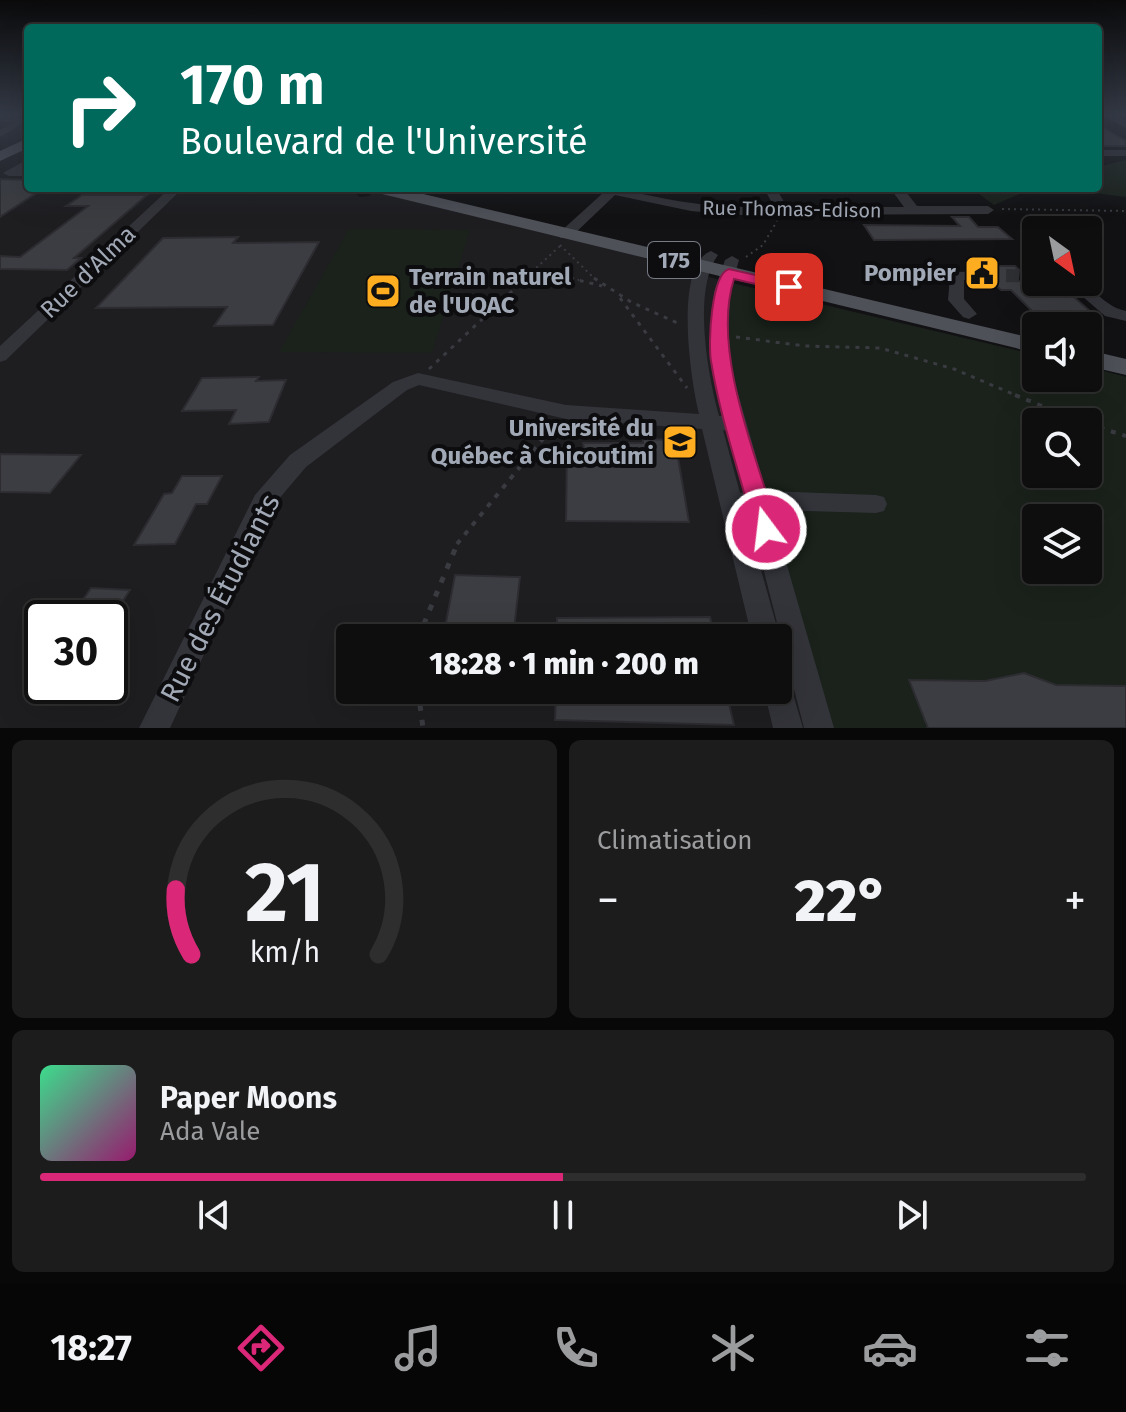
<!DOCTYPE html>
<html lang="fr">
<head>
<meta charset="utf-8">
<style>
	:root { --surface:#0e0e0f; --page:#1c1c1d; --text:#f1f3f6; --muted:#9b9c9e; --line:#2e2e2f; --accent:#db2777 }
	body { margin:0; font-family:"Fira Sans",sans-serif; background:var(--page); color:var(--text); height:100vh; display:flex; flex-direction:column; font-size:30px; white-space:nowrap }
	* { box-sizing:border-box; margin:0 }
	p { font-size:26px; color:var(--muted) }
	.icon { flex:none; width:44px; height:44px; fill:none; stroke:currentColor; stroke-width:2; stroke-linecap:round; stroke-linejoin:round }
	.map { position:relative; height:728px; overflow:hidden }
	.drawer { display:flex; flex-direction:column; gap:12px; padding:12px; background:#080808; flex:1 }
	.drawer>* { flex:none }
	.banner { position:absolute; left:24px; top:24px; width:1078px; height:168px; border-radius:8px; box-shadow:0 8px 32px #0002,0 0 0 2px var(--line); background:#00695c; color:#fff; overflow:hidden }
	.needle { width:52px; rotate:147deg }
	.tools { position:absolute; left:1022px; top:216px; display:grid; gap:16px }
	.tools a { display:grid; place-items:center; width:80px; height:80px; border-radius:8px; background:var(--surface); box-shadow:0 8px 32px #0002,0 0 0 2px var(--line); font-size:40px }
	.speed { position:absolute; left:24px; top:600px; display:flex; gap:16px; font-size:40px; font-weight:700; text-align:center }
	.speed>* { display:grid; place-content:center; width:104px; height:104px; border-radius:50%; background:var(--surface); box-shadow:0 8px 32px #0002,0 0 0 2px var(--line); line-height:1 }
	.speed .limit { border:4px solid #111; border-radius:12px; background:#fff; color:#111 }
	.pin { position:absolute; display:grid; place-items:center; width:68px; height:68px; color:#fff; margin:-34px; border-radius:16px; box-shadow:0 4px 12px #0006 }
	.me { position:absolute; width:88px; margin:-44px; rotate:345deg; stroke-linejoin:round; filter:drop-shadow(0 0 6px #0008) }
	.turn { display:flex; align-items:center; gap:28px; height:168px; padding:0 24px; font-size:36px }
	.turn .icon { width:104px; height:104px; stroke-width:2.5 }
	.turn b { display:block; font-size:56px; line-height:68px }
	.big { font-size:60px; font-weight:800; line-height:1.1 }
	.drawer .tile { flex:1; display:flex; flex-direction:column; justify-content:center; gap:12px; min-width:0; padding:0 28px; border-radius:12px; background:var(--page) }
	.drawer .dial { align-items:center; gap:0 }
	.dial svg { height:208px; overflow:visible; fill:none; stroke:var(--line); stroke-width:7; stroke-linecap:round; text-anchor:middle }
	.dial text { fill:var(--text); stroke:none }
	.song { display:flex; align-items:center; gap:24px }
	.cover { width:96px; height:96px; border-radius:12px; background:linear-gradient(135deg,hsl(150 70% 55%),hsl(320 70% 35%)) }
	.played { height:8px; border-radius:4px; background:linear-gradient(90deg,var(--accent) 50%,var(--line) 50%) }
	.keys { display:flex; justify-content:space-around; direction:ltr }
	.heat { display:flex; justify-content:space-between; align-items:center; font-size:44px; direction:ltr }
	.drawer .tiles { flex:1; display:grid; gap:12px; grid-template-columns:1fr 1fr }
	.tile:last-child { grid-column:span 2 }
	.trip { position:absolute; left:336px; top:624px; width:456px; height:80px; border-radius:8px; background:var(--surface); box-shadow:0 8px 32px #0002,0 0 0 2px var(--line); font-weight:800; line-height:80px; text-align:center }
	.tab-bar { display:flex; height:128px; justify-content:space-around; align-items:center; background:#060606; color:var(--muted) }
	.tab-bar .icon { width:56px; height:56px }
	.tab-bar .active { color:var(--accent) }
	.tab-bar b { font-size:36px; color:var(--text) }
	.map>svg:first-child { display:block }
	.built { fill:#1e1e21; fill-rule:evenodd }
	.green { fill:#1a221b; fill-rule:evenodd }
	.building { fill:#3c3d42; stroke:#2c2c31; stroke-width:2 }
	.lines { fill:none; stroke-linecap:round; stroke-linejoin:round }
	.minor-tunnel { stroke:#2f3034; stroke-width:13; stroke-dasharray:13 7; stroke-linecap:butt }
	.path-far3 { stroke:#393b41; stroke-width:2; stroke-dasharray:2 4; stroke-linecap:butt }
	.path-far2 { stroke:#393b41; stroke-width:3; stroke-dasharray:4 6; stroke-linecap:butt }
	.path-far1 { stroke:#393b41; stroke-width:4; stroke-dasharray:5 7; stroke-linecap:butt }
	.path { stroke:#393b41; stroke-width:5; stroke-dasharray:6 9; stroke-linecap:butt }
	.minor { fill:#33343a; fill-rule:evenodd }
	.major { fill:#4f5159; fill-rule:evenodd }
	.route { fill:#db2777; stroke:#8e194d; stroke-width:2 }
	.labels { text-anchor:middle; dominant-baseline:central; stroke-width:8; stroke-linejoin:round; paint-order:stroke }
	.far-street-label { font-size:20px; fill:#a2a9b6; stroke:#0d0d0f }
	.shield { fill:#0d0d0f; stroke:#757a84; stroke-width:2 }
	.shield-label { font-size:22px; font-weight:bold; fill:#a2a9b6 }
	.street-label { font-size:24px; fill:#a2a9b6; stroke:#0d0d0f }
	.poi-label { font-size:24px; font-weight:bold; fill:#a2a9b6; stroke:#0d0d0f; text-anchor:end }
	.near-street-label { font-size:28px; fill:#a2a9b6; stroke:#0d0d0f }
</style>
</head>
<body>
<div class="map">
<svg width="1126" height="728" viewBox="0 0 1126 728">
	<rect width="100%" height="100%" fill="#121214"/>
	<path class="built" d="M0,114H28V188H348L360,197L369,196L378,188L565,235L720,280L1036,355V378H1088V367L1126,377V728H0ZM1036,422H1088V474H1036ZM1036,518H1088V570H1036ZM42,618H110V686H42ZM350,638H778V690H350Z"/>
	<path class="green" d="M1126,160V197L1056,188L1024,192L994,205L971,188H1098V167Z
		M349,229L470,230L432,353L279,352Z
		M725,282L1036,355V378H1088V367L1126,377V728H818L719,359ZM1036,422H1088V474H1036ZM1036,518H1088V570H1036Z"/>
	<path class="building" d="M1098,125L1126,141V146H1098Z
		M0,179L28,180V188H44L0,217Z
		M82,195H147L74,258H81L67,270L0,269V256L20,257L88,206H66Z
		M952,217H969L978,227H998L1012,239L874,240L864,225L960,226Z
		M238,237L233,243L319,242L273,325L214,326L227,307L96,308L163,238Z
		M977,266H1015L1019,270L1018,281L1033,283L1042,291L1066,290L1091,312L1034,313L1011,290H1001L991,281L993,270Z
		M259,377L256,381L286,380L269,422L229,424L236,410L182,411L202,378Z
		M643,439L675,440L689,522L566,521L567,448L584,449L583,443H643Z
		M0,454L81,455L50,493L0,492Z
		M182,476H222L207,504H196L175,544L134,545L164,494L172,493Z
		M455,575L520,577L513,638H443Z
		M91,588L130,590L112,618H70Z
		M710,617L715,638H557V618Z
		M1024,673L1056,685L1126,686V728H928L909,680L985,681Z
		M556,690H726L734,725L555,720Z"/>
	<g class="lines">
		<path class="minor-tunnel" d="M986,275L1025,276"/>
		<path class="path-far3" d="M1002,209L1126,211
			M560,245L596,280
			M746,257L763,245L777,221
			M530,274L579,280
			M523,280L560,246"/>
		<path class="path-far2" d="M570,278L602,286
			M594,278L631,302L682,325
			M620,298L687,388
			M736,337L805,346L880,348L954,369L1020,397
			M429,369L526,278"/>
		<path class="path-far1" d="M1015,395L1081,422
			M1088,424L1126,436
			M457,544L555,424"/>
		<path class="path" d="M418,638L458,542
			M418,690L423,728"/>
		<path class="minor" d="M1101,114H1114L1126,121V128Z
			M0,116H18L26,122L0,137V130L14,122H0Z
			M1098,150H1126V156H1098Z
			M28,159V167L23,170H28V176H9L3,173Z
			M170,188H183L6,360L0,362V346Z
			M592,188C626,188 658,199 692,203C719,207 747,207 774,207L764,188H776L787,207H904L890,188H903L917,206H988L994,210L988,214L735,215L691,211L615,195L570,238H560V232L603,193Z
			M711,251L718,255C692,290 708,375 719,416H725L710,359L714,292L725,260L732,256L739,260L730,292L728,359L766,491L876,495L884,497L887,504L884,511L876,513L771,510L834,728H804L748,509H744L780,638L778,642V638H752L702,429L566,419L419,385L407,390L306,467L272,507L170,728H139L255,495L290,455L393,382L418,373L566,405L699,414C691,382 673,265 711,251ZM723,430L728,431L744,492L740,493Z
			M986,271L991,272V278L964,280V299L977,314L969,319L963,317L948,300L950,276L957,272Z
			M1025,272H1036V280L1020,279V273Z
			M1066,282C1096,282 1100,306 1126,311V321L1105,316Z
			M778,672L788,677L803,728H773L764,690H778Z"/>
		<path class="major" d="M28,138V148L0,161V151Z
			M370,188H398L1036,339V353L378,193Z
			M1088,350L1126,359V375L1088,366Z"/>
	</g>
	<linearGradient id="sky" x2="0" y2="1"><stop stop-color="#0a0a0b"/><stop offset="0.53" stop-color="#333945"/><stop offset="1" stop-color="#333945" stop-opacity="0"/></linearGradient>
	<rect width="1126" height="216" fill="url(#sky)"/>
	<path class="route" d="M729,269L794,284L797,287L789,292L734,279C711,350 757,459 778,529L774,536L766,539L757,536L754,529C740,474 720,418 711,361C708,344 711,274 729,269Z"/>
	<defs>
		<symbol id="civic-square" viewBox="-11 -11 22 22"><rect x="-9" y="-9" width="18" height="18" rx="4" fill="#ffad20" stroke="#0d0d0f"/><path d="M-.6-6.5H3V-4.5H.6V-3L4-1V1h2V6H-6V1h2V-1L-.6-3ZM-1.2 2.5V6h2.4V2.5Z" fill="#111"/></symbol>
		<symbol id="stadium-square" viewBox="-11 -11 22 22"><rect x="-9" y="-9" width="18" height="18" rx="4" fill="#ffad20" stroke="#0d0d0f"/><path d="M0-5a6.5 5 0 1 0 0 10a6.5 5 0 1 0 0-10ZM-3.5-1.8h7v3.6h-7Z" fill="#111"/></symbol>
		<symbol id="university-square" viewBox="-11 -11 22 22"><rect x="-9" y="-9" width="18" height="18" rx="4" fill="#ffad20" stroke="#0d0d0f"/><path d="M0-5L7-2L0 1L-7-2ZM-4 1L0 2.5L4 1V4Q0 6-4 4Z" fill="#111"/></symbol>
	</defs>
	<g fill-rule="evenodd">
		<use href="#civic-square" x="962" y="253" width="40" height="40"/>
		<use href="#stadium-square" x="363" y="271" width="40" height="40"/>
		<use href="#university-square" x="660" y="422" width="40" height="40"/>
	</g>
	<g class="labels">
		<g class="far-street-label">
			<text transform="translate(792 209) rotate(1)">Rue Thomas-Edison</text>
		</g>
		<rect class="shield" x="648" y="242" width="52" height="36" rx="6"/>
		<g class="shield-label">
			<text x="674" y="260">175</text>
		</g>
		<g class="street-label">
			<text transform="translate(88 272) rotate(-44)">Rue d'Alma</text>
		</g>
		<g class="poi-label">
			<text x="956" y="273">Pompier</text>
			<text x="409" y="277" text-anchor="start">Terrain naturel<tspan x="409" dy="28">de l'UQAC</tspan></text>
			<text x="654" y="428">Université du<tspan x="654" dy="28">Québec à Chicoutimi</tspan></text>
		</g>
		<g class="near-street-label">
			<text transform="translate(220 598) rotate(-63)">Rue des Étudiants</text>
		</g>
	</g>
</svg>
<div class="tools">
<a><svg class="needle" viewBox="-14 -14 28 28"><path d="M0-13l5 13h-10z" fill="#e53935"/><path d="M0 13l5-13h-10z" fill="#9b9c9e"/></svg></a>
<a><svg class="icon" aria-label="sound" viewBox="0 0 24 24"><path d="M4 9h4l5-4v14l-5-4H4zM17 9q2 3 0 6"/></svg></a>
<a><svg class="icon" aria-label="search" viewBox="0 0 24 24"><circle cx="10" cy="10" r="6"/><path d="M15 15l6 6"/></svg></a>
<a><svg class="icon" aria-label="layers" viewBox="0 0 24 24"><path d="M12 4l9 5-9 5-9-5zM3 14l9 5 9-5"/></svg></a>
</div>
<div class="speed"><div class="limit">30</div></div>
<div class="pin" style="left:789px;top:287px;background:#d93025"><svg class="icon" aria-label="arrive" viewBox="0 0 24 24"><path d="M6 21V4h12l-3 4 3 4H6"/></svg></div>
<svg class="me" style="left:766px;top:529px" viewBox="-20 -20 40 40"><circle r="17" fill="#db2777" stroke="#fff" stroke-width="3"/><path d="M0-11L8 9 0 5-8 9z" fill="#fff"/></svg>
<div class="trip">18:28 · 1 min · 200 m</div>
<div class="banner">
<div class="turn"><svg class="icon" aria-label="right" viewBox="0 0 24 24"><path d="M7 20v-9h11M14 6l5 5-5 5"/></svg><div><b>170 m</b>Boulevard de l'Université</div></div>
</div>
</div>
<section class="drawer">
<div class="tiles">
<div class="tile dial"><svg viewBox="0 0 100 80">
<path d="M14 69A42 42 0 1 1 86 69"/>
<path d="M14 69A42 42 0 0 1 8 44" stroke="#db2777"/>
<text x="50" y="56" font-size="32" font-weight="700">21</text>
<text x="50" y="72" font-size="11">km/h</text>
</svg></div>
<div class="tile"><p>Climatisation</p>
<div class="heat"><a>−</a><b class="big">22°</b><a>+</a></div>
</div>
<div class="tile">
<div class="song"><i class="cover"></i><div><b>Paper Moons</b><p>Ada Vale</p></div></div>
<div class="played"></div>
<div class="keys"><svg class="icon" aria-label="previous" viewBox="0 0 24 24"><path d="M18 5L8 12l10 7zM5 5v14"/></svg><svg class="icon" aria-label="pause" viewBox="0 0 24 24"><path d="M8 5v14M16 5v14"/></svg><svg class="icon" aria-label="next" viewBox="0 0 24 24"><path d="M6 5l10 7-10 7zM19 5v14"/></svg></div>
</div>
</div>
</section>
<nav class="tab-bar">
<b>18:27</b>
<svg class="icon active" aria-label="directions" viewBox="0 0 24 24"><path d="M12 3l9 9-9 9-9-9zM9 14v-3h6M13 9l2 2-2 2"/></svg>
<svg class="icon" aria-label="music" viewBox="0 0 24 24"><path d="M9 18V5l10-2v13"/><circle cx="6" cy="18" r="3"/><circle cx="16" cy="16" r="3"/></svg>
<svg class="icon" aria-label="phone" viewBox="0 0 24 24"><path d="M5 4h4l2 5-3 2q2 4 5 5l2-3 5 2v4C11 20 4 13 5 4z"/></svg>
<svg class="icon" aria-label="climate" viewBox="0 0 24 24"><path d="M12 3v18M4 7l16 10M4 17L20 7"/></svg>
<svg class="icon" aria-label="car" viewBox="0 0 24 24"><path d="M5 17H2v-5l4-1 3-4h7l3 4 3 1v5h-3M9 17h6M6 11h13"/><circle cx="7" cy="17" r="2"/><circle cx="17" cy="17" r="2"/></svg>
<svg class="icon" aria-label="filters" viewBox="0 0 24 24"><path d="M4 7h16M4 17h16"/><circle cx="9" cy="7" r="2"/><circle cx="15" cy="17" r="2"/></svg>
</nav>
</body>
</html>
